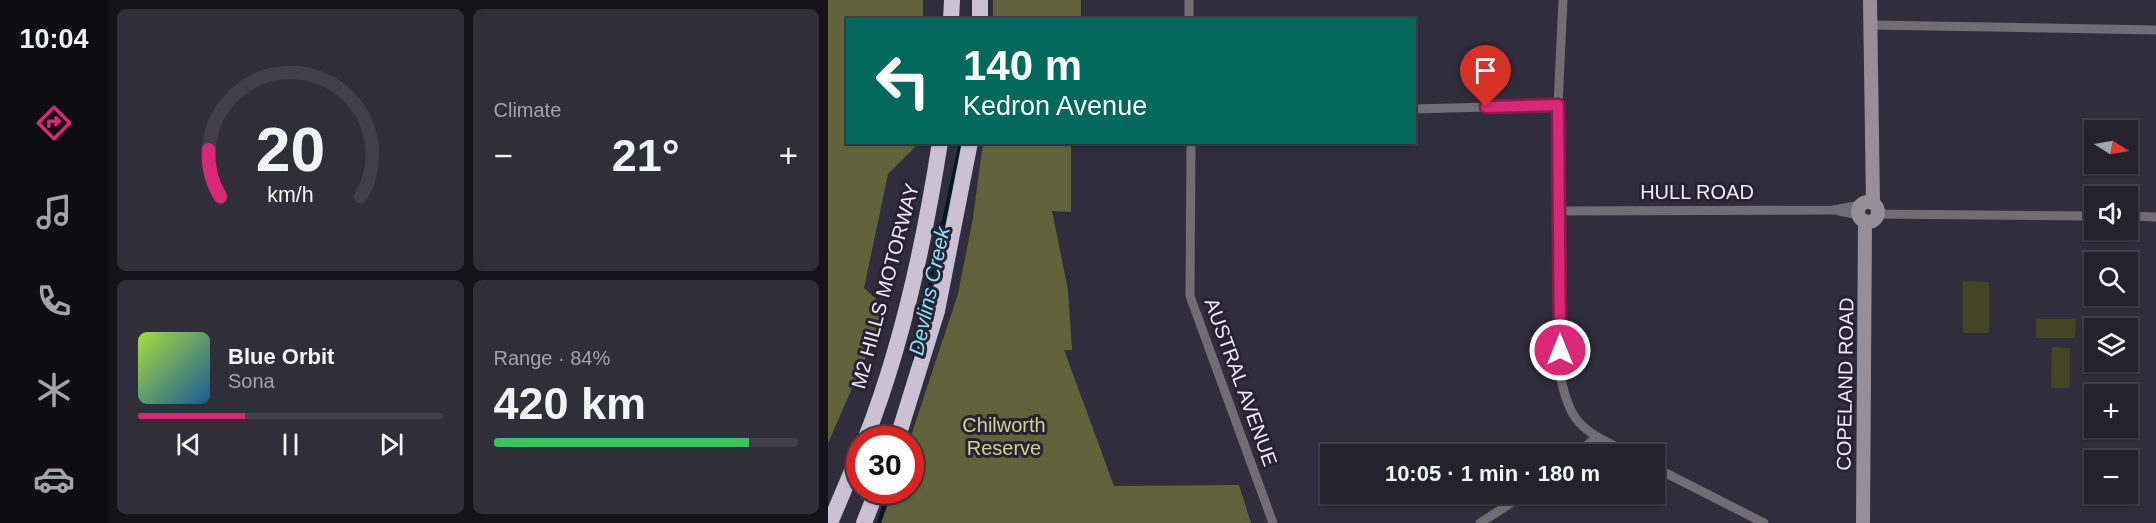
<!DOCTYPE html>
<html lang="en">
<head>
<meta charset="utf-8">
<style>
	:root { --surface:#24222d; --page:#302f39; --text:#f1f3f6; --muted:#a3a4aa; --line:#413f49; --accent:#db2777 }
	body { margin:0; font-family:Helvetica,sans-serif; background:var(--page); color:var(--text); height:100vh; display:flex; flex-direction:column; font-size:22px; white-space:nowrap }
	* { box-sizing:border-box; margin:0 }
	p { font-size:20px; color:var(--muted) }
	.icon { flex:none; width:33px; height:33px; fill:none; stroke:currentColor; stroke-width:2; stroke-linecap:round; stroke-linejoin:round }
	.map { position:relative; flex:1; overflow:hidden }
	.panel { display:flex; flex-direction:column; gap:9px; padding:9px; background:#141319; width:720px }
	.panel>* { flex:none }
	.hud { position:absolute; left:18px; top:18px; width:570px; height:126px; border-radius:0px; box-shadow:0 2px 4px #0004,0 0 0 2px var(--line); background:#00695c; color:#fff; overflow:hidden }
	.needle { width:39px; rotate:101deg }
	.buttons { position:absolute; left:1256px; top:120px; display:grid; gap:12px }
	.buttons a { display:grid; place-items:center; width:54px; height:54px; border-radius:0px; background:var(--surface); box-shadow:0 2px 4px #0004,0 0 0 2px var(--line); font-size:30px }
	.speed { position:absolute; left:18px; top:426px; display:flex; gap:12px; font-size:30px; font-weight:700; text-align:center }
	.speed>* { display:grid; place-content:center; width:78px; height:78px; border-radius:50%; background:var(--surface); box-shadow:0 2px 4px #0004,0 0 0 2px var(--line); line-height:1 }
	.speed .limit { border:9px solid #d22; background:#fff; color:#111 }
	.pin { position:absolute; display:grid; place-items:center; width:51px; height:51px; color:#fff; margin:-62px -26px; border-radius:50% 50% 50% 0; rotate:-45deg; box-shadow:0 0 6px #0007 }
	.pin .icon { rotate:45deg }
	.me { position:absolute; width:66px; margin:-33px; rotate:0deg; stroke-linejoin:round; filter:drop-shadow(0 0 4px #0008) }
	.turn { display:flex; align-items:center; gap:21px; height:126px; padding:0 18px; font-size:27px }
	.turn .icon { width:78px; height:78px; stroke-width:2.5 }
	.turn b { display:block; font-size:42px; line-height:51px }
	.big { font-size:45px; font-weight:700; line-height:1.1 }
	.panel .tile { flex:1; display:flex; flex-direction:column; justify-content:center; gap:9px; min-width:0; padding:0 21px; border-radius:9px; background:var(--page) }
	.panel .dial { align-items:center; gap:0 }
	.dial svg { height:156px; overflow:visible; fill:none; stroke:var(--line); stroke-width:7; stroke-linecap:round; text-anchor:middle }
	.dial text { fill:var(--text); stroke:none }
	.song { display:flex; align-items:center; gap:18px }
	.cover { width:72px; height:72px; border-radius:9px; background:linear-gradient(135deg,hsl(80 70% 55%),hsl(210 70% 35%)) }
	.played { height:6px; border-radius:3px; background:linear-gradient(90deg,var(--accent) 35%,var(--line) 35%) }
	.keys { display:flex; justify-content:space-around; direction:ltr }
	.heat { display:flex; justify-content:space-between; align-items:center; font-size:33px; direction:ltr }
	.charge { height:9px; border-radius:4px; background:linear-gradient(90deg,#34c759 84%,var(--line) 0) }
	.panel .tiles { flex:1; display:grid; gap:9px; grid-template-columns:repeat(2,1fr) }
	.trip { position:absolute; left:492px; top:444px; width:345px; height:60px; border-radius:0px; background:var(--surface); box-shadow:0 2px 4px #0004,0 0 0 2px var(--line); font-weight:700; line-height:60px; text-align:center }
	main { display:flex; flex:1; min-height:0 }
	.menu { display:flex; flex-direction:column; width:108px; justify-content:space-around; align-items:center; background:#0e0e12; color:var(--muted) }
	.menu .icon { width:42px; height:42px }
	.menu .selected { color:var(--accent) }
	.menu b { font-size:27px; color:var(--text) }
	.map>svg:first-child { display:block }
	.green { fill:#434622 }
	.forest { fill:#61643a }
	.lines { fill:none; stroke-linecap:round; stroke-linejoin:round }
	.stream { stroke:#00181f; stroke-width:4 }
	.street { stroke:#716d74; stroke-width:9 }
	.secondary { stroke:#968f9a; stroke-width:14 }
	.highway { stroke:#ccc1d3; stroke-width:16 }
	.route-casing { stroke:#8e194d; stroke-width:15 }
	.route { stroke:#db2777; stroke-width:10 }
	.labels { text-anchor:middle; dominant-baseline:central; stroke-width:6; stroke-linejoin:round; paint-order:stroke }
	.street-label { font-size:20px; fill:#eceaf4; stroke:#272332 }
	.park-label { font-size:20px; fill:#ced48e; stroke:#272332 }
	.water-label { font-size:21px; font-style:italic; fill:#88e0fa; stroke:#272332 }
</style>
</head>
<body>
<main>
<nav class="menu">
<b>10:04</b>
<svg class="icon selected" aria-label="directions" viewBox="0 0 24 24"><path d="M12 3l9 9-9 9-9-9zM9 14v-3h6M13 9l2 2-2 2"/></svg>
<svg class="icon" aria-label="music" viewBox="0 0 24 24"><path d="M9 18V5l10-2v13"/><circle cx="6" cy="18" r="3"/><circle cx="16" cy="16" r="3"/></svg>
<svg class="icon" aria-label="phone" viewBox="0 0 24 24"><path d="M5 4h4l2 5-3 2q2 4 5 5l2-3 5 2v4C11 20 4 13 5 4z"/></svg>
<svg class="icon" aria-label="climate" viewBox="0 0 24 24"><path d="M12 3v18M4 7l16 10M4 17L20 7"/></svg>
<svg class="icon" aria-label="car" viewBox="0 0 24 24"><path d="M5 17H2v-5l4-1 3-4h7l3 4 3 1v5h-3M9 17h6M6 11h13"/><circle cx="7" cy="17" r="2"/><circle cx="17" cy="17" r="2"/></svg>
</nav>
<section class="panel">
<div class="tiles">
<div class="tile dial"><svg viewBox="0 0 100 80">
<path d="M14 69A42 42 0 1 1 86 69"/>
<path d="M14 69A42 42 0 0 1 8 45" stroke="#db2777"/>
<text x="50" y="56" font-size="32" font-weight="700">20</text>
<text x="50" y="72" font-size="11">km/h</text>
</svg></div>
<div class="tile"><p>Climate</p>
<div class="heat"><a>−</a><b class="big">21°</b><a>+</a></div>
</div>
<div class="tile">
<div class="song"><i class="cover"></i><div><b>Blue Orbit</b><p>Sona</p></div></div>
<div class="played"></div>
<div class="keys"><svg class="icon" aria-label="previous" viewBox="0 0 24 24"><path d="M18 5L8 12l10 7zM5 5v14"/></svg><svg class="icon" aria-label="pause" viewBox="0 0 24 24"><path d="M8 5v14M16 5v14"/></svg><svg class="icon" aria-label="next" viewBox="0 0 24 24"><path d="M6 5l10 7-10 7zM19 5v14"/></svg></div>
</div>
<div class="tile"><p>Range · 84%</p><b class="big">420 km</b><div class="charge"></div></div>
</div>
</section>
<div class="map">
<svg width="1328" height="523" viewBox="0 0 1328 523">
	<rect width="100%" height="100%" fill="#302d3c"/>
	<path class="green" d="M1135,281L1161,282V333H1135Z
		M1208,319H1248L1247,338H1208Z
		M1224,347L1242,348V388H1223Z"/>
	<path class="forest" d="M0,0H95V19L20,20V142L91,143L60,174L36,288L59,309L0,443Z
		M165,0H253V19H165Z
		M155,143H243V212L224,211L240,290L244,350H236L286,486L411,485L423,523H53L65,491L82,490V439L130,294L145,218Z"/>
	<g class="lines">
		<path class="stream" d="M86,359L133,142
			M51,523L61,490"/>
		<path class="street" d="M361,0V20
			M735,0L730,105L732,373C741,427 757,431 803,454
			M1043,25L1328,30
			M586,109L730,105
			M363,142L362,296L445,523
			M731,211L1006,210L1032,205
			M1011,211L1031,215
			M1049,214L1266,216
			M1299,216L1328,217
			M748,454L769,437
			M826,467L936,523
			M652,523L697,494"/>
		<path class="secondary" d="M1042,0L1045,203
			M1030 212a10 10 0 1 1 20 0a10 10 0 1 1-20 0Z
			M1035,523L1037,221"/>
		<path class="highway" d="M123,20L124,0
			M152,20V0
			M37,440C73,349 97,239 112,142
			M69,440L109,311L142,142
			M2,523L32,452
			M36,523L49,490"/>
	</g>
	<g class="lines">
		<defs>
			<path id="route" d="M658,107L730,105L732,350"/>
		</defs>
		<use href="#route" class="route-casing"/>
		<use href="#route" class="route"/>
	</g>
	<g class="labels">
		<g class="street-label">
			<text x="869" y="192">HULL ROAD</text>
			<text transform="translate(57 286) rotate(-75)">M2 HILLS MOTORWAY</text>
			<text transform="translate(413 382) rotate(70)">AUSTRAL AVENUE</text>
			<text transform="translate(1017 384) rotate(-89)">COPELAND ROAD</text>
		</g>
		<g class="park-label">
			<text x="176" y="425">Chilworth<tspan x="176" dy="23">Reserve</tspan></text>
		</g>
		<g class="water-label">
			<text transform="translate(101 291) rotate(-78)">Devlins Creek</text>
		</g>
	</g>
</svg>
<div class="buttons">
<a><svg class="needle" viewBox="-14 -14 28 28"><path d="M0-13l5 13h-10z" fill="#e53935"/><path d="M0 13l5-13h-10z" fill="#a3a4aa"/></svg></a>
<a><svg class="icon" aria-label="sound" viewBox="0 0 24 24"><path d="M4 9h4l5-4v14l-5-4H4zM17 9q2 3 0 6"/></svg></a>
<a><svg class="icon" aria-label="search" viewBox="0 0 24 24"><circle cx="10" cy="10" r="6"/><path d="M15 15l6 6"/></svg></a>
<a><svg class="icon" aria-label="layers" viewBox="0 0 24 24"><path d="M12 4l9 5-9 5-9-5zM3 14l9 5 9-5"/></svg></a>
<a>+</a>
<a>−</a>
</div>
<div class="speed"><div class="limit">30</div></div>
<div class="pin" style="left:658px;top:107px;background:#d93025"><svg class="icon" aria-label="arrive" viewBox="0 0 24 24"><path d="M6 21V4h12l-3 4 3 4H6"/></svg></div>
<svg class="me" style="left:732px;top:350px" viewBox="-20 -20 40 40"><circle r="17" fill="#db2777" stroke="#fff" stroke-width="3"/><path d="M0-11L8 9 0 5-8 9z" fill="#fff"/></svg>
<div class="trip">10:05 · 1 min · 180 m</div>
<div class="hud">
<div class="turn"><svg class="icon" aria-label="left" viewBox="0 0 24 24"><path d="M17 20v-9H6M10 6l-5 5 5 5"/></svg><div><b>140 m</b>Kedron Avenue</div></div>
</div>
</div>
</main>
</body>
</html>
